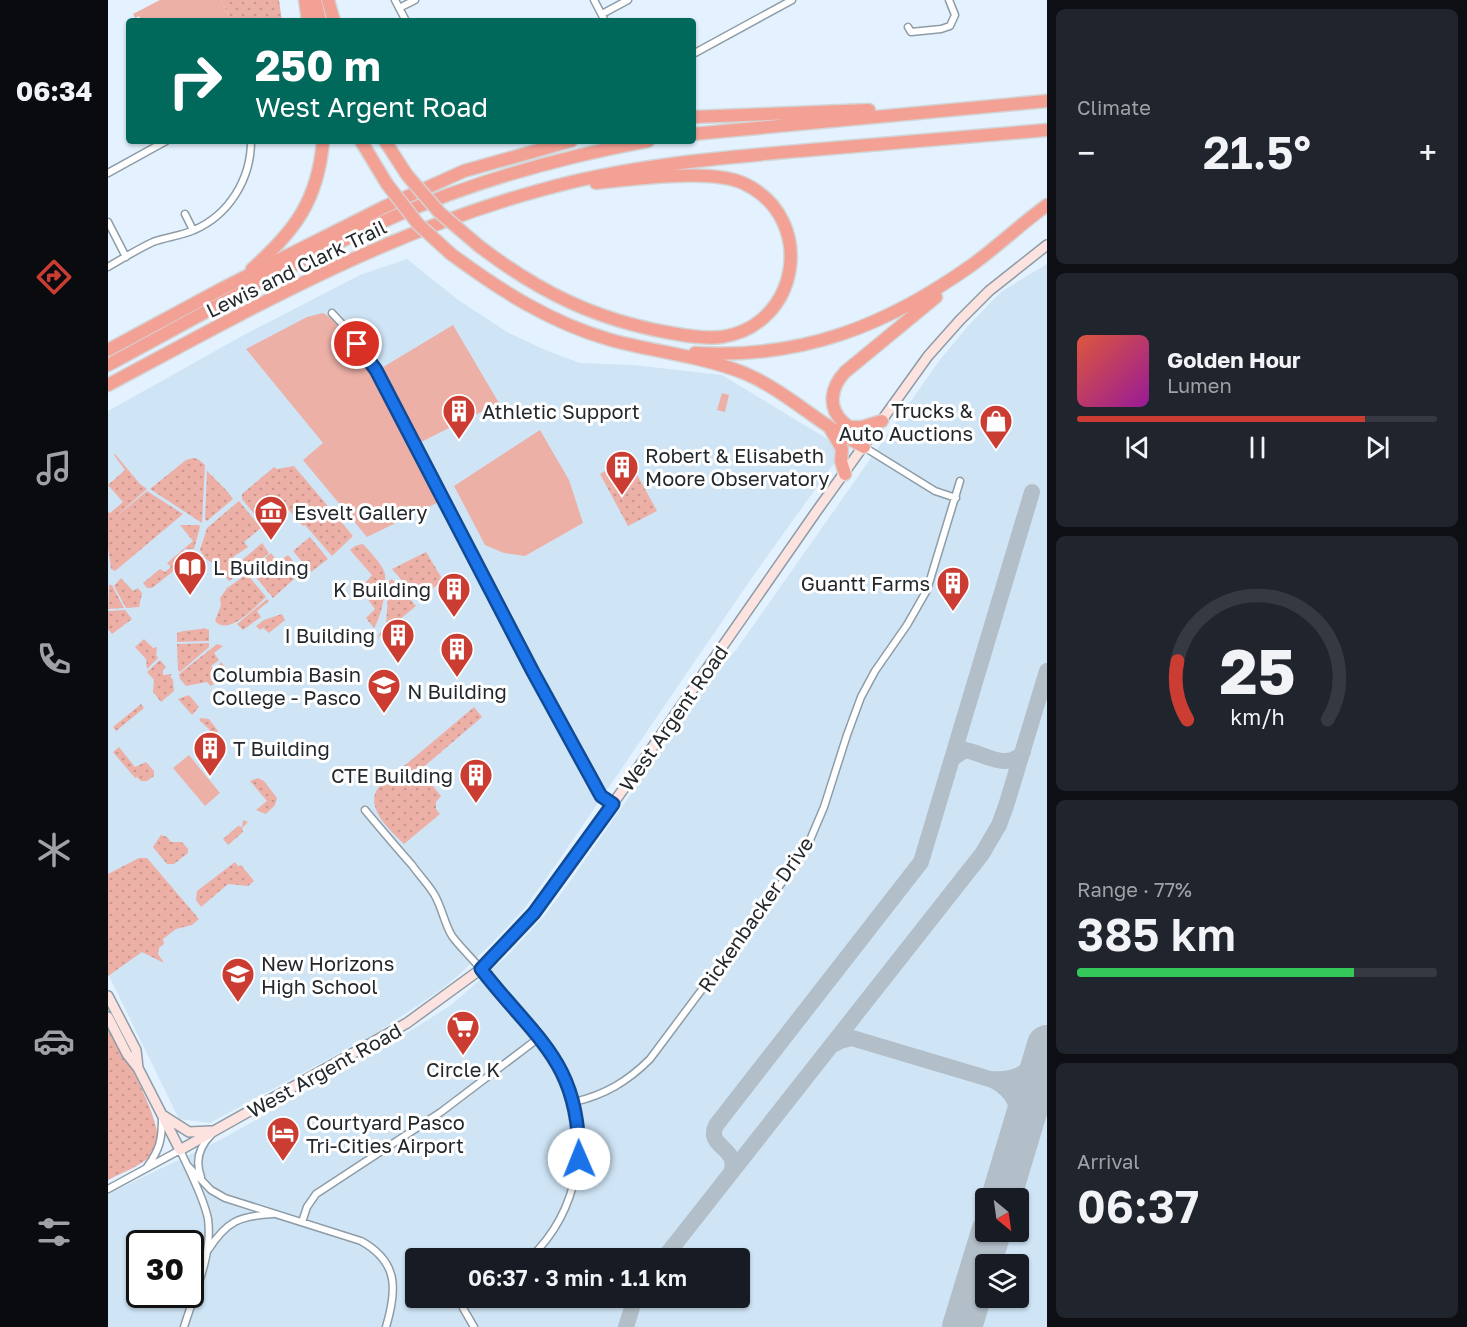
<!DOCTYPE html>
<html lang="en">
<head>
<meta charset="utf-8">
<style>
	:root { --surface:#171b24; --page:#20242c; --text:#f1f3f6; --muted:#9ea1a6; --line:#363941; --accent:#cb3d32 }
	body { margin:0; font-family:"Golos Text",sans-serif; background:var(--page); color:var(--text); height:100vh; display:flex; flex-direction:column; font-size:22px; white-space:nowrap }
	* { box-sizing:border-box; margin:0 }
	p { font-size:20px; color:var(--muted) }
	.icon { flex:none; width:33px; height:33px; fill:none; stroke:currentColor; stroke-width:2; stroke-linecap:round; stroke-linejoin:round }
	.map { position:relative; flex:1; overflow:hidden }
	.side { display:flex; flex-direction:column; gap:9px; padding:9px; background:#0d0f14; width:420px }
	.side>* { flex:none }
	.guide { position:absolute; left:18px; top:18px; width:570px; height:126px; border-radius:6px; box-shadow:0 2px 4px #0004; background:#00695c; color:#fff; overflow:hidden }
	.needle { width:39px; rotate:151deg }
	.controls { position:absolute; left:867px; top:1188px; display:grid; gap:12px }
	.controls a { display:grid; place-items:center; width:54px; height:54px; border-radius:6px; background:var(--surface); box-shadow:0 2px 4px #0004; font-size:30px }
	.speed { position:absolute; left:18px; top:1230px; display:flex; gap:12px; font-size:30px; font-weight:700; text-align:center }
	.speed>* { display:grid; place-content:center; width:78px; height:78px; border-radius:50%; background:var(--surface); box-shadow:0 2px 4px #0004; line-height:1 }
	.speed .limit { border:3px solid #111; border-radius:9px; background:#fff; color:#111 }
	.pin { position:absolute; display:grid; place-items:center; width:51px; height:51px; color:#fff; margin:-26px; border:3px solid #fff; border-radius:50%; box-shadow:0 2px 6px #0007 }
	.me { position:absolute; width:66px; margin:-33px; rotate:359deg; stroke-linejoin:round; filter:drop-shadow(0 0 4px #0008) }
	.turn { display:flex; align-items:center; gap:21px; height:126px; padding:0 30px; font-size:27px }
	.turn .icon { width:78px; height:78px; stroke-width:2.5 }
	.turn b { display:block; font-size:42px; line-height:51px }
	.big { font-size:45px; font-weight:600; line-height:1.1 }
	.side .tile { flex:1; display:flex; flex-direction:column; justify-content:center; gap:9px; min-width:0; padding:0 21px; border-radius:9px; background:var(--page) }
	.side .dial { align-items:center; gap:0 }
	.dial svg { height:156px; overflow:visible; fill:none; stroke:var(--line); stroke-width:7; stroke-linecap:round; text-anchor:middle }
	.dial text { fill:var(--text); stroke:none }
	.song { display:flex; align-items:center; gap:18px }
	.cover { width:72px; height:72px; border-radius:9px; background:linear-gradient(135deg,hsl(10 70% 55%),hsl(300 70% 35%)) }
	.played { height:6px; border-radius:3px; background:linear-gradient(90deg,var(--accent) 80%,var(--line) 80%) }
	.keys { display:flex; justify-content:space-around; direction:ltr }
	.heat { display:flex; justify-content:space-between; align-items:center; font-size:33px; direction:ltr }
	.charge { height:9px; border-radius:4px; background:linear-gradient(90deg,#34c759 77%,var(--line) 0) }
	.trip { position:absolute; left:297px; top:1248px; width:345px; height:60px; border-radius:6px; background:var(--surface); box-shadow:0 2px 4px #0004; font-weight:600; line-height:60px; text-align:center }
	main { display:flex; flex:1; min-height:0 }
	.dock { display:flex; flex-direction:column; width:108px; justify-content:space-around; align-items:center; background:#090b0e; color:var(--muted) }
	.dock .icon { width:42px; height:42px }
	.dock .on { color:var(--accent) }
	.dock b { font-size:27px; color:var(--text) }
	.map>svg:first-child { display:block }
	.built { fill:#cfe5f6; fill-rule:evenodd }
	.grass { fill:url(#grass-dots) }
	.green { fill:#ecb0a7 }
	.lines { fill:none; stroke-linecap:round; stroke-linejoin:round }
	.taxiway { stroke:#b2bec8; stroke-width:16 }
	.runway { stroke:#b2bec8; stroke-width:40 }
	.minor-casing { stroke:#8e9ca7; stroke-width:9 }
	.secondary-casing { stroke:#8e9ca7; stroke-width:12 }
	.motorway-casing { stroke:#d3d4d5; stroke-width:15 }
	.minor { stroke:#fff; stroke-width:6 }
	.secondary { stroke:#fce3df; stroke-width:9 }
	.motorway { stroke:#f4a195; stroke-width:12 }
	.motorway-bridge-casing { stroke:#d3d4d5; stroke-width:15; stroke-linecap:butt }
	.motorway-bridge { stroke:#f4a195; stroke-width:12 }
	.route-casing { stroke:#114b97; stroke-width:15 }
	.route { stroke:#1a73e8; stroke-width:10 }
	.labels { text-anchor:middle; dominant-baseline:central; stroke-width:6; stroke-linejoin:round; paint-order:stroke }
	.street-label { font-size:20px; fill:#23282d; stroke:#fff }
	.poi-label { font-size:20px; fill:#23282d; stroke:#fff; text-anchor:start }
</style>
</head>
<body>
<main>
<nav class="dock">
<b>06:34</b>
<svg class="icon on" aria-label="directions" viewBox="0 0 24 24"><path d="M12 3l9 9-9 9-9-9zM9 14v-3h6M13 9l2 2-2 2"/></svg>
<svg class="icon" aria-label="music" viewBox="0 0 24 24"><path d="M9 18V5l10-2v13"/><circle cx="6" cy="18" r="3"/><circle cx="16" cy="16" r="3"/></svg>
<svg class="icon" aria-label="phone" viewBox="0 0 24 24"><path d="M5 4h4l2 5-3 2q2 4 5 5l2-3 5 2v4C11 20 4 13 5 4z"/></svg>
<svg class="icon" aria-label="climate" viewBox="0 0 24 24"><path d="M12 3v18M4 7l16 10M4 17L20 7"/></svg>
<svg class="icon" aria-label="car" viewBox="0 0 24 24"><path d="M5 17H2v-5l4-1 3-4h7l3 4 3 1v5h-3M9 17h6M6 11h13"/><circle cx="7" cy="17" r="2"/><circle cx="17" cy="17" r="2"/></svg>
<svg class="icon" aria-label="filters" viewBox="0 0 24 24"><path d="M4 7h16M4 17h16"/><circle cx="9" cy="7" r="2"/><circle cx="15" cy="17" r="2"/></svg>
</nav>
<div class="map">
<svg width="939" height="1327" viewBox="0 0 939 1327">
	<defs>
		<pattern id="grass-dots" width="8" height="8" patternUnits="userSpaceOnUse" patternTransform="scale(1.5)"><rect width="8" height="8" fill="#ecb0a7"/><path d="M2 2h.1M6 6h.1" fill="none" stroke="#ca9790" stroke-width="1.8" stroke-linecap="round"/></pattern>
	</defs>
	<rect width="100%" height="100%" fill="#e3f2fe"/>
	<path class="built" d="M299,259L349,299L399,332L437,350L472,363L526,365L614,375L728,444L727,462L650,569L447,866L416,909L386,941L353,973L334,989L270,1032L102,1123L71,1119L0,974V411L134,336L252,275Z
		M939,264V1327H0V1194L114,1139L285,1042L343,1005L400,955L436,916L458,887L606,675L628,650L831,361L859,327L894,291ZM878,1198H910V1232H878ZM32,1244H82V1294H32ZM308,1258H632V1298H308ZM878,1264H910V1298H878Z"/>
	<path class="grass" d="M113,0H171L174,21H123Z
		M7,454L32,484L39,489L6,518L39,491L75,514L7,571L3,569L0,547V512L2,513L15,502L0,485L17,470L6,455Z
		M85,458L90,459L97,465L94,523L42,489L78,460Z
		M520,458L549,511L520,526L492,474Z
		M186,466L245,536L224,556L197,525L195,526L178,507L156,526L134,499V494L166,467L169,469Z
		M99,471L119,491L125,499L99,521L97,519Z
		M131,501L153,528L136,542L140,547L125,557L136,571L121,581L106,564L98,559L92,550L99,528Z
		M72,525H91L92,527L86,549H76L75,555L80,551H85L83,555L74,561L73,565L44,588H39L35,583L52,569L57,572L63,567L59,563L85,541Z
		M202,537L220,559L203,572L185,551Z
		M154,543L161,553L141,570L133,561Z
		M255,544C262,552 272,562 276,571C281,583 273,618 266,628L258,618L267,609L252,589L264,575L242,550L247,546Z
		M318,552L335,580L311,600L284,569Z
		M163,553L170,562L180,555L192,569L185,577L186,579L165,598L142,570Z
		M139,574L158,597C147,607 121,637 107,621L113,605L112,598L119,588Z
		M13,578L25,591L30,588L34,593L31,607L18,608L6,586Z
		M284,579L308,606L268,639L278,625L281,581Z
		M1,585H4L16,608L0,609Z
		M159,599L161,601L149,611L153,617L135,630L129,624Z
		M17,610L24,619L4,634L0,629V611Z
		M174,614L177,620L161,633L155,628L152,630L148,626L156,620Z
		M96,628L101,630V641L69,642V633C79,629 87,631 96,628Z
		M36,639L45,648L49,647L48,655L50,658L39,669L38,659L27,647Z
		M101,643V647L72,672L70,670L69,644Z
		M109,644L115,646L106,653L111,660L103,666L113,679L103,686L99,682L78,686L72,679L71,674Z
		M52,660L58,667L55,670V675L64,674L62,676L65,680L66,691L53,702L45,692L46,680L39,672Z
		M113,662L124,675L129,671L134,677L125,684L110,668Z
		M81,695L91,707L84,715L70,699Z
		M33,704L36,708L8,731L5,727Z
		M366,707L374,717L312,770L333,796L328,802V809L332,814L296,844C283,831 256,808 270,788Z
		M93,718L101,719L110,731L107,739L101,731L102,730L91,720Z
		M11,747L27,767L38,762L46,771V776L39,781H33L29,777L27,778L5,752Z
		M150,778L156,781L169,798L167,805L158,814L148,810L159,801L142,781Z
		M135,820L140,822L134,828L135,832L120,845L115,839L130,826L134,827Z
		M53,835L59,837L63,842H74L80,849V853L66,864H59L45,847Z
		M31,858H39L91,919L84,925L68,929L55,939L56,944L51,948L50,954L56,963L34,952L0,976V874Z
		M127,862L130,866L133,865L146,881L140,886L120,884L93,907L88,900L89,891Z
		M0,1024C12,1047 58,1125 49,1147C42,1163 15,1172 0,1180Z"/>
	<path class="green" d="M52,0H113L123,21H34L31,16L27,18L25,14Z
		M215,313C257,335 311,455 335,500L259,537L195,460L215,443L138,349L199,317Z
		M345,325L391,403L311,443L272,369Z
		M614,393L621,395L617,412L609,410Z
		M432,430L461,480L475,523L417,556L396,553L377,545L346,486Z
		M81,755L112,793L97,806L65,768Z"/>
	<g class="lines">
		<path class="taxiway" d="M845,758L857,750C876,753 900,772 915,752
			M723,1046L732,1041L744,1038L885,1080C909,1092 914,1113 911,1138
			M883,1079C910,1081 926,1070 938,1047
			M623,1173C633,1147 595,1147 609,1124L813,862L924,492
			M556,1258L874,854L891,825L898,806L939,671
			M518,1327L527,1298"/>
		<path class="runway" d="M893,1198L939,1045
			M854,1327L883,1232"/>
		<defs>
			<path id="minor" d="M287,0L298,21
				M486,0L497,21
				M291,8L307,0
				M494,14L520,0
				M800,27L803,32L833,29L842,26L847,15L841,0
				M585,54L684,0
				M0,173L58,141
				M77,214L85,230
				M0,222L18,257
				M0,267C15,258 30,249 45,242C58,237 73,236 86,230C121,215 143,179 143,141
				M224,313L237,327L268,370L425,672L493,796L505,804
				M756,447L827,491L848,498
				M257,810C272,828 288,847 304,865C311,875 320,884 326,894C334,907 336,923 344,936C352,947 363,957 371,967C425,1029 485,1081 468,1172C462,1205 446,1235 422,1258
				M466,1102C497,1095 520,1081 542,1059L687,865L702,840L716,807L739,735L753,697L767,671L799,625L819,590L852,481
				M79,1165L103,1190L117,1198L253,1241C291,1262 289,1290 278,1327
				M39,1167C52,1149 54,1140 54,1118
				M93,1177C87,1161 91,1147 103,1135
				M0,1189L72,1150C81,1170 96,1198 100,1219C105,1255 86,1294 76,1327
				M194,1222L199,1207L208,1194L333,1112L432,1037
				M100,1250C119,1221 131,1216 165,1214
				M357,1298L355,1308L366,1327"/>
			<path id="secondary" d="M0,996L28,1050L30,1068
				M0,1017L19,1054L30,1068L72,1150L299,1023L373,969L426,913L514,791L708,512L820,356L852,320L881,291L939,245
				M56,1116L81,1132L103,1131"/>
			<path id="motorway" d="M197,0L200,21
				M207,0L212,21
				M220,0L226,21
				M585,117L761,110
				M585,134L939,101
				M253,141L279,184
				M277,141L299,175
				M371,246C431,292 488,320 563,333C579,336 596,339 613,337C692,326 709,219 637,184C604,168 526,179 488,183
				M343,254C393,291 443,323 503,340C547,352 593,356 636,373C667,386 693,408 720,426C732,434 744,440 756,447
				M144,269C187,231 210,200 215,141
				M0,350L115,288L276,207L356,171L463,141
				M587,353C694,359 778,326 864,265C890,246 913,224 939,205
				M0,365C93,315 186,261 283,218C364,182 453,157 540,141
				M0,385C140,310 278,232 433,190C521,165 611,158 702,150C781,143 860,136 939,130
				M742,427H754L774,421
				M723,430L734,449L733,461L737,474
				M756,447C754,443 753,437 751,434C747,429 740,427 735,422C719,407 723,387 737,372L828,297"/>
		</defs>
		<use href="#minor" class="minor-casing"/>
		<use href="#secondary" class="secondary-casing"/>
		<use href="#motorway" class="motorway-casing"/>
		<use href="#minor" class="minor"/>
		<use href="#secondary" class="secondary"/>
		<use href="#motorway" class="motorway"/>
		<defs>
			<path id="motorway-bridge" d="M299,175L331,212L371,246
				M279,184L310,224L343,254"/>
		</defs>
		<use href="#motorway-bridge" class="motorway-bridge-casing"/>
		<use href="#motorway-bridge" class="motorway-bridge"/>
	</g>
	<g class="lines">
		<defs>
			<path id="route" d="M249,344L268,370L425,672L493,796L505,804L426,913L373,969C427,1039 472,1061 471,1159"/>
		</defs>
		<use href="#route" class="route-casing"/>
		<use href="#route" class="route"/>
	</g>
	<defs>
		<symbol id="building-pin" viewBox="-11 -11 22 30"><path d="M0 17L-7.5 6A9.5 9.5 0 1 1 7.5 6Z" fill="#cb3d32" stroke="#fff"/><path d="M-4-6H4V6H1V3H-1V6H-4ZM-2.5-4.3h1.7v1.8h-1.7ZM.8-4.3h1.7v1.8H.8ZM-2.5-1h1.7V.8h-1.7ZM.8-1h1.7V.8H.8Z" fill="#fff"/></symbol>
		<symbol id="shop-pin" viewBox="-11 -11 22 30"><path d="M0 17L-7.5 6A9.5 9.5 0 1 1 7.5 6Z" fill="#cb3d32" stroke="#fff"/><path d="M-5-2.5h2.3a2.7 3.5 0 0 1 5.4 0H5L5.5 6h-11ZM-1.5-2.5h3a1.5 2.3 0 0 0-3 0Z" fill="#fff"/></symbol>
		<symbol id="museum-pin" viewBox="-11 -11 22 30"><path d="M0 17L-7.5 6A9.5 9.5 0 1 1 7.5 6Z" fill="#cb3d32" stroke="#fff"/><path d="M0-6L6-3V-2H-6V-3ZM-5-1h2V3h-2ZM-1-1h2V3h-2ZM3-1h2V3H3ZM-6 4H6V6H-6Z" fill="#fff"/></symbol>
		<symbol id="library-pin" viewBox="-11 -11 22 30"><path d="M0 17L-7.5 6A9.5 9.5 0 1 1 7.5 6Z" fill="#cb3d32" stroke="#fff"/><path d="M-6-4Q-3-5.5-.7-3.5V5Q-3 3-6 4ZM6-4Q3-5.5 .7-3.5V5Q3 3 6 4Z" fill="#fff"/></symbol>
		<symbol id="university-pin" viewBox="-11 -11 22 30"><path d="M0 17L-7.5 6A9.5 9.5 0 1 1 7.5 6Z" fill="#cb3d32" stroke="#fff"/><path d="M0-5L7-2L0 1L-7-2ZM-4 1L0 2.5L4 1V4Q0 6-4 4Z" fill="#fff"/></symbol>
		<symbol id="school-pin" viewBox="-11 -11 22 30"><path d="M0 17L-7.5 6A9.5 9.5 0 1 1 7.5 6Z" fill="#cb3d32" stroke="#fff"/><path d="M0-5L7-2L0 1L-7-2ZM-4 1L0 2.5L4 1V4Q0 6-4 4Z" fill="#fff"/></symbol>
		<symbol id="supermarket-pin" viewBox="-11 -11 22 30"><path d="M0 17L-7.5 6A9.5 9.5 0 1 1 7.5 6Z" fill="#cb3d32" stroke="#fff"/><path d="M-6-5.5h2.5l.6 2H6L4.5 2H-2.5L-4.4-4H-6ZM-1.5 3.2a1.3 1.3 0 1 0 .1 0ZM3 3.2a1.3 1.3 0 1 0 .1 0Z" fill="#fff"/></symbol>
		<symbol id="hotel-pin" viewBox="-11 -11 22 30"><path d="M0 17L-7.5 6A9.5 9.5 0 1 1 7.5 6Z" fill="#cb3d32" stroke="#fff"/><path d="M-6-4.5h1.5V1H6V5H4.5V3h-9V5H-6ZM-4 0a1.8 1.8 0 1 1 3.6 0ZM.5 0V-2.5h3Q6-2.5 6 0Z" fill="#fff"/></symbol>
	</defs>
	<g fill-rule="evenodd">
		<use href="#building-pin" x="332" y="392" width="38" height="52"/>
		<use href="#shop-pin" x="869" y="402" width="38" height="52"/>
		<use href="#building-pin" x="495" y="448" width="38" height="52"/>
		<use href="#museum-pin" x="144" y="493" width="38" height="52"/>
		<use href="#library-pin" x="63" y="548" width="38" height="52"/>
		<use href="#building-pin" x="826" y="564" width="38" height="52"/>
		<use href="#building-pin" x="327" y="570" width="38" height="52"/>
		<use href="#building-pin" x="271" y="616" width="38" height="52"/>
		<use href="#building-pin" x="330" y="630" width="38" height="52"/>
		<use href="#university-pin" x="257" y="666" width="38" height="52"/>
		<use href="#building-pin" x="83" y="729" width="38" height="52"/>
		<use href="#building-pin" x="349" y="756" width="38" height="52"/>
		<use href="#school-pin" x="111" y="955" width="38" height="52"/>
		<use href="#supermarket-pin" x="336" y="1008" width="38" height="52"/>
		<use href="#hotel-pin" x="156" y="1114" width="38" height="52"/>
	</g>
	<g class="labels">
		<g class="street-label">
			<text transform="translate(188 268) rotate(-26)">Lewis and Clark Trail</text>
			<text transform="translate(565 718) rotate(-55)">West Argent Road</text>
			<text transform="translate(647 914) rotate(-55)">Rickenbacker Drive</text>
			<text transform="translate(216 1070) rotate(-29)">West Argent Road</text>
		</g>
		<g class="poi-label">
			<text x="865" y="410" text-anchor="end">Trucks &amp;<tspan x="865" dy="23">Auto Auctions</tspan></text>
			<text x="374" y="411">Athletic Support</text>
			<text x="537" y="455">Robert &amp; Elisabeth<tspan x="537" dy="23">Moore Observatory</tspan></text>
			<text x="186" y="512">Esvelt Gallery</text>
			<text x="105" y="567">L Building</text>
			<text x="822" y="583" text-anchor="end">Guantt Farms</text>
			<text x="323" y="589" text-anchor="end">K Building</text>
			<text x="267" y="635" text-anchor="end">I Building</text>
			<text x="253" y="674" text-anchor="end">Columbia Basin<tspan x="253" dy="23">College - Pasco</tspan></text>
			<text x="349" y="691" text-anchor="middle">N Building</text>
			<text x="125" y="748">T Building</text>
			<text x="345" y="775" text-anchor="end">CTE Building</text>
			<text x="153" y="963">New Horizons<tspan x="153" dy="23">High School</tspan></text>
			<text x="355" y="1069" text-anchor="middle">Circle K</text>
			<text x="198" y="1122">Courtyard Pasco<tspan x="198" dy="23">Tri-Cities Airport</tspan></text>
		</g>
	</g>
</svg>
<div class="controls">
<a><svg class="needle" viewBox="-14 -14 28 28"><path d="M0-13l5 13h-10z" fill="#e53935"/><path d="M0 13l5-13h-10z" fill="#9ea1a6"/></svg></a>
<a><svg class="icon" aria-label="layers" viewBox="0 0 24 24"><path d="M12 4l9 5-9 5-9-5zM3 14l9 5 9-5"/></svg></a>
</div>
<div class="speed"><div class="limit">30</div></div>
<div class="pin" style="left:249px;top:344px;background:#d93025"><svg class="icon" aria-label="arrive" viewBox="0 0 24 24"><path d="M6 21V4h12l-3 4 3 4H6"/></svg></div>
<svg class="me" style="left:471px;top:1159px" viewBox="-20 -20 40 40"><circle r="19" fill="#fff"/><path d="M0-13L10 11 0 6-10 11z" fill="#1a73e8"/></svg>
<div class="trip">06:37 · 3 min · 1.1 km</div>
<div class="guide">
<div class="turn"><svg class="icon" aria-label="right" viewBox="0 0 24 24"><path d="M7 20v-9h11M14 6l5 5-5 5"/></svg><div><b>250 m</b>West Argent Road</div></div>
</div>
</div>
<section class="side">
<div class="tile"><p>Climate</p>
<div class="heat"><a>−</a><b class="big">21.5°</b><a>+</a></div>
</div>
<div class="tile">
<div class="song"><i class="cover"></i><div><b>Golden Hour</b><p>Lumen</p></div></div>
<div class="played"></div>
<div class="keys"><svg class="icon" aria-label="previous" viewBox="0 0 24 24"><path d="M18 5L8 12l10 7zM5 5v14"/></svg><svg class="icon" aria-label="pause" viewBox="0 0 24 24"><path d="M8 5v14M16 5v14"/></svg><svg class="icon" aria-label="next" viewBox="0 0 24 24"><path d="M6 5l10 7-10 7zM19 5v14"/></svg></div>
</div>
<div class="tile dial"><svg viewBox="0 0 100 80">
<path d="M14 69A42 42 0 1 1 86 69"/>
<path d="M14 69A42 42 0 0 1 9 39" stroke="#cb3d32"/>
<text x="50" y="56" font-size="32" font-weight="700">25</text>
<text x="50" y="72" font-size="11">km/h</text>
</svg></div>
<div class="tile"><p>Range · 77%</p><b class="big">385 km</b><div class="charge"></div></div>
<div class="tile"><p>Arrival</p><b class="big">06:37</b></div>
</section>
</main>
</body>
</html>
